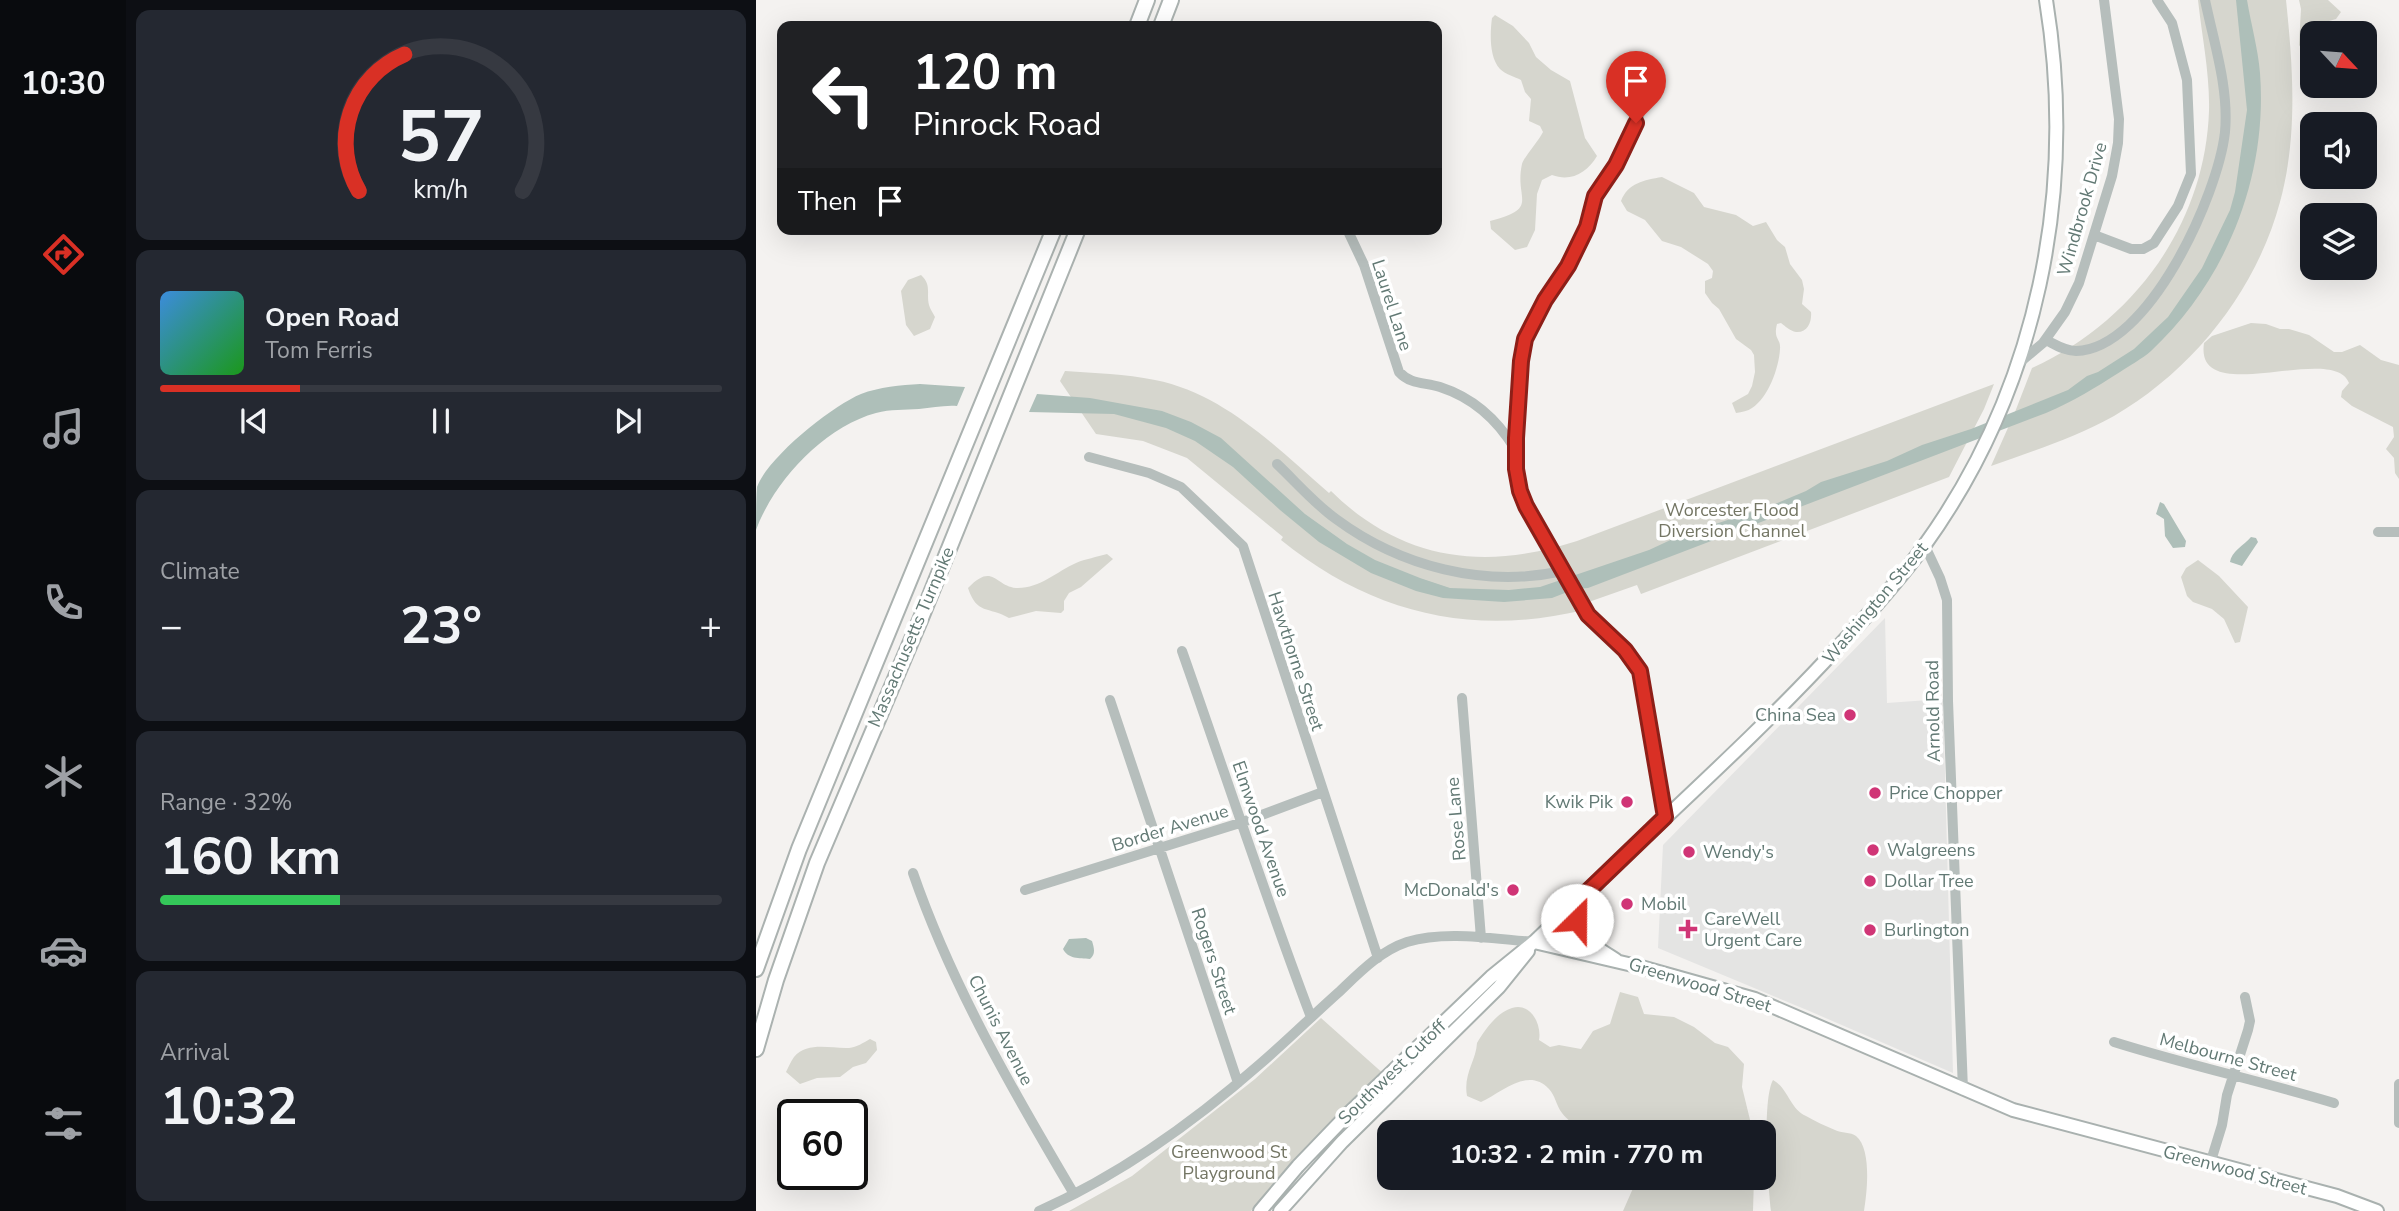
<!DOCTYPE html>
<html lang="en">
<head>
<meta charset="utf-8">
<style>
	:root { --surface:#171b24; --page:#242831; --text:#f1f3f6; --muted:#9ea1a6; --line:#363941; --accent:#d93025 }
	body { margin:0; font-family:"Nunito Sans",sans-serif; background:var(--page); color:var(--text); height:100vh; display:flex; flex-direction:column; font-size:26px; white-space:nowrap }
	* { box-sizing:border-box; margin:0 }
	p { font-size:23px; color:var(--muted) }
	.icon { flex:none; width:38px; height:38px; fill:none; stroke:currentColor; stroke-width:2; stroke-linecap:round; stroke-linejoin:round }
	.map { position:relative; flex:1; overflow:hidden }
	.details { display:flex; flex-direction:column; gap:10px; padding:10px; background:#0d0f14; width:630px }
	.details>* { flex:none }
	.guide { position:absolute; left:21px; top:21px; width:665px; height:214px; border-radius:14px; box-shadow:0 7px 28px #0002; background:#202124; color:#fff; overflow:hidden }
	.needle { width:46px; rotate:116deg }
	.buttons { position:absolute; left:1544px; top:21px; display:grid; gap:14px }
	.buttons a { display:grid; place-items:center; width:77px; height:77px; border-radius:14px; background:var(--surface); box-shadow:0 7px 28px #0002; font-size:35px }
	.speed { position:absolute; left:21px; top:1099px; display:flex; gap:14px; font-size:35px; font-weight:700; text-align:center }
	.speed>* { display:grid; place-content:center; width:91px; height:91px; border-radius:50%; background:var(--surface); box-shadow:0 7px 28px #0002; line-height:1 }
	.speed .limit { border:4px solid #111; border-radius:10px; background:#fff; color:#111 }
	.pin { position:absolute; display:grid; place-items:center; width:60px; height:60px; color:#fff; margin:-72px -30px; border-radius:50% 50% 50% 0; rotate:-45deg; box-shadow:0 0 7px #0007 }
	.pin .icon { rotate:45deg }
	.me { position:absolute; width:77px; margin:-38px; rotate:23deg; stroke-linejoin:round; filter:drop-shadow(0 0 5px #0008) }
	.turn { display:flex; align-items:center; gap:24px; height:147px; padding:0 21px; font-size:32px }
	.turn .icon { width:91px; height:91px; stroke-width:2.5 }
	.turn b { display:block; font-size:49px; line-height:60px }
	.then { display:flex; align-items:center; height:66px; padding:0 21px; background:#0003; gap:14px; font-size:26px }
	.big { font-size:52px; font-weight:700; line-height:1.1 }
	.details .card { flex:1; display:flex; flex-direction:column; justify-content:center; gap:10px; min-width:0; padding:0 24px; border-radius:14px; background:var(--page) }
	.details .dial { align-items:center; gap:0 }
	.dial svg { height:182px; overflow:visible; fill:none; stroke:var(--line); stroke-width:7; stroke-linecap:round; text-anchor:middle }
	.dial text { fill:var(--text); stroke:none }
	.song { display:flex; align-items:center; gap:21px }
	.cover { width:84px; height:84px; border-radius:10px; background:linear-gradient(135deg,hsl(210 70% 55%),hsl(120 70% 35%)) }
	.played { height:7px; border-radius:4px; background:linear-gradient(90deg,var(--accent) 25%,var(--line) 25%) }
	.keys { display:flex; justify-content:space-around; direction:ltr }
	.heat { display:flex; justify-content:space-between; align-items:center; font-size:38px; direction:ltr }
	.charge { height:10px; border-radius:5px; background:linear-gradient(90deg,#34c759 32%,var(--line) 0) }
	.trip { position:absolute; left:621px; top:1120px; width:399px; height:70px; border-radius:14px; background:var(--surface); box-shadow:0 7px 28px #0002; font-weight:700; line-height:70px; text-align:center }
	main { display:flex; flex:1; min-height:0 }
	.menu { display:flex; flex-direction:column; width:126px; justify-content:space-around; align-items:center; background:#090b0e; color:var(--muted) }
	.menu .icon { width:49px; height:49px }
	.menu .current { color:var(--accent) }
	.menu b { font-size:32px; color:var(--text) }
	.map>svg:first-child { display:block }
	.built { fill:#e4e4e3 }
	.green { fill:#d6d6ce }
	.water { fill:#aebfb9 }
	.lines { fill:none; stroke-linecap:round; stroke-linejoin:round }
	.major-casing { stroke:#a9b1af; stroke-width:16 }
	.highway-casing { stroke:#abb2b0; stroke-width:18 }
	.minor { stroke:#b6bebc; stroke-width:10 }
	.major { stroke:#fff; stroke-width:12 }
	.highway { stroke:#fff; stroke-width:14 }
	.route-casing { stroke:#8d1f18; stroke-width:18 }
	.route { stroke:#d93025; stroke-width:12 }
	.poi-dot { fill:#d03576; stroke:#fff; stroke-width:2.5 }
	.labels { text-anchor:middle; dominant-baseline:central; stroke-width:7; stroke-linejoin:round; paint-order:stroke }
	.street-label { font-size:18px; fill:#627974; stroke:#fff }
	.park-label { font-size:18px; fill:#747664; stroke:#fff }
	.poi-label { font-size:18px; fill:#627974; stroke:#fff; text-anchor:start }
</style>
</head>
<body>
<main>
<nav class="menu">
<b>10:30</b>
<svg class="icon current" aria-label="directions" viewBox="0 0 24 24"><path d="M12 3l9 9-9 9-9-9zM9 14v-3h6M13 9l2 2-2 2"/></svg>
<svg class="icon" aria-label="music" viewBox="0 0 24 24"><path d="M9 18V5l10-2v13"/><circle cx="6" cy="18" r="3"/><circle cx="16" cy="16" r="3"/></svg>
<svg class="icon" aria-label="phone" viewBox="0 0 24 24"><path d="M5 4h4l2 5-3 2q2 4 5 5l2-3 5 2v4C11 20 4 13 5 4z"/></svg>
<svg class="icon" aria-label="climate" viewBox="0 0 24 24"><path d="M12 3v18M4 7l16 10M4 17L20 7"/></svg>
<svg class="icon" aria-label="car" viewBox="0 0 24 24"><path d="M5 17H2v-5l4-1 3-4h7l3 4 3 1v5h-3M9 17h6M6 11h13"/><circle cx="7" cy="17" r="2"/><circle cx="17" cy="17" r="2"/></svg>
<svg class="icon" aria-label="filters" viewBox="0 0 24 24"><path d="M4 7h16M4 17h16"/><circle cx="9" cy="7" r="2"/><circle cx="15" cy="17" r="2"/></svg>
</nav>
<section class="details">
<div class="card dial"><svg viewBox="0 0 100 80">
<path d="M14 69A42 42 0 1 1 86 69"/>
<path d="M14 69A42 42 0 0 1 34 9" stroke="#d93025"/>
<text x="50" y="56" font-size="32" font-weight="700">57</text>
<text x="50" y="72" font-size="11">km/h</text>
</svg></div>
<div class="card">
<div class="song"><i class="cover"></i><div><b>Open Road</b><p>Tom Ferris</p></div></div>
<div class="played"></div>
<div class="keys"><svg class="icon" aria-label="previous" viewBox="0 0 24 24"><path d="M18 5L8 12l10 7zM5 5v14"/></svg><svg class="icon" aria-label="pause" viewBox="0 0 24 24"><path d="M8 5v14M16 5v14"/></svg><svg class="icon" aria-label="next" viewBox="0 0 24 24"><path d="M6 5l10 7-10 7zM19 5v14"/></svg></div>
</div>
<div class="card"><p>Climate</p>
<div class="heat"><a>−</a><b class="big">23°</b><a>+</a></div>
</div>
<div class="card"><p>Range · 32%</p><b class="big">160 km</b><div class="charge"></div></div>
<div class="card"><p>Arrival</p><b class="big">10:32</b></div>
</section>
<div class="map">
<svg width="1643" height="1211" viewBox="0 0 1643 1211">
	<rect width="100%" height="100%" fill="#f4f2f0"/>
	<path class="built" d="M1129,618L1131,703L1187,699L1197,1073L1051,1010L902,948L907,845Z"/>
	<path class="green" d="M1442,0H1530C1537,67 1542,136 1524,202C1500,291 1437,370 1358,416C1319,438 1276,451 1235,466L1259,412L1276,368C1377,322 1449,225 1453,111C1454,74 1446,37 1442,0Z
		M1543,0H1572L1585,12L1580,19L1573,21V33H1556V44L1550,49L1545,48L1543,45L1545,9Z
		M739,15L757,26L773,43L780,57L795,70L814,81L829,138L841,156C831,173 815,182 796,175L786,180L781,194L779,230L771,247L759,250L735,229L734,221C785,208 758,200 766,164C768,157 782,142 787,132L784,126L773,121L775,99L769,92L765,80C759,77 749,74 744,69C733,57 734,33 736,18Z
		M906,177L938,193L948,207L980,215L997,226L1010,222L1021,240L1029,247L1034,264L1046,280L1048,289L1046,304L1055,312C1056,321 1052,333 1040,332C1034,331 1029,326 1025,323L1021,324C1017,340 1025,338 1024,349C1023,368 1012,398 996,408C992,411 986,412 980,413L976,403L992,394L996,386L999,372L998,355L995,350L980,339L963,309L956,303L949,293V281L956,278L957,271L952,264L925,247L906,241L889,220L871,211L865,201C872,183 888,180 906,177Z
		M165,275C176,285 170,293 173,305C174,309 177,313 179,317L174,329L158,336L150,325L145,291L152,280Z
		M1495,323L1510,324L1524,329H1533L1553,335L1578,352H1586L1604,345L1625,360L1643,365V479L1639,473L1638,458L1630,449L1638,437L1637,427L1596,406L1585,397L1586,391L1593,383C1577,342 1438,410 1448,343L1456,336Z
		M309,371C339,373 369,374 399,380C469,394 521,448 573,493L575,491C646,561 729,571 821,541L1238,384L1228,409L1193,477L885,594L881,585L827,604L828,610C715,637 615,613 525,540L527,537L431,458L387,441L340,434L304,381Z
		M351,554L357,559L325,587L313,593L308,601V610L305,613L280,611L253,618C232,606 221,615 212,588C237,562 239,586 260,588C283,589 300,572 320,563C329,559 341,557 351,554Z
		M1442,560L1463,576L1492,607L1484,642L1479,643L1468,619L1456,609L1437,602L1431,596L1425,577L1430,568Z
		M864,992L882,997L888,1014L918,1017L938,1027L959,1043L972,1047L988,1064L986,1087L997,1132H824C819,1124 811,1120 806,1113C800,1105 799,1095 793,1089C772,1066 745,1093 725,1102L711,1096C707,1074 720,1061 721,1043C729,1030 740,1013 756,1008C775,1002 786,1025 783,1040L794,1047L803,1045L825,1049L837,1031L854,1024Z
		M565,1018L630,1076L565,1135L495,1211H313L376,1176L499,1079Z
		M114,1039L120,1042L121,1050L110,1063L97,1067L84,1077L61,1078L44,1084L30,1072C32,1068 35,1061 38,1057C52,1041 75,1049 93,1048C101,1047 107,1043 114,1039Z
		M1017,1080C1032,1088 1034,1109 1050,1116C1059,1121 1069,1126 1079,1130C1085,1133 1095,1132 1100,1136C1116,1149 1111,1193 1108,1211H1015C1012,1185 1006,1100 1017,1080Z
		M873,1178H998L997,1211H867L878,1186Z"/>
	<path class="water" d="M1480,0H1491C1495,24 1502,49 1504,73C1512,177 1470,281 1395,351C1386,359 1374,365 1364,372C1339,388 1318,401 1290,413L832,588L819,589L796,598L748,602L687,598L660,591L615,573L563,542L524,510L477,467L439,441L410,428L358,414L273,412L281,394L334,398L406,411L435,422L465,438L549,514L591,544L619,560L664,578L694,588L753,590L784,587L893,550L921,537L1019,504L1050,491L1065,482L1131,461L1166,445L1215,429L1312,390L1331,376L1342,372L1378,349L1412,317L1446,268L1474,210L1479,192L1491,110Z
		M164,384L209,387L201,406C188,405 176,408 163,409C148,410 135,409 120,413C68,427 18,481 0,530C0,518 0,499 1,487C12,457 76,406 105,394C123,387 145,385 164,384Z
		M1404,502L1408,504L1430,541L1429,547L1417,548L1409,536L1408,519L1400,514Z
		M1495,537L1500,538L1502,542L1486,566L1474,562C1475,552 1488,545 1495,537Z
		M330,938L336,941C338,948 340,954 334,959C323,958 312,959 307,949L313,939Z"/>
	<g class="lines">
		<defs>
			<path id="major" d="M778,942L885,967L999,999L1257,1110L1581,1196L1621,1211
				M860,960C826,938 812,932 831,892C915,811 1003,733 1082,647C1112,615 1142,582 1168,546C1282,388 1321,191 1290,0
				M504,1211L542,1166L592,1114L735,977L778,942L823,899
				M524,1211L586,1142L743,987L772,951"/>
			<path id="highway" d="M381,26L391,0
				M405,26L415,0
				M823,899L831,892
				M0,969L43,849L298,229
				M0,1049L20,980L61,863L165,618L322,229"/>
		</defs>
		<use href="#major" class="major-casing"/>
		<use href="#highway" class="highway-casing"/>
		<path class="minor" d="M889,84L884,113L878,128L860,165L839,196L831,227L812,266L789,300L770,339L765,361L760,454L763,487L773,512L832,615L869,650L884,671L909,817
			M591,229L608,265L643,372C655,385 669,382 684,387C718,398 741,419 759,449
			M1338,235L1375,249H1387L1398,243L1422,206L1435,174L1431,80L1416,23L1401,0
			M1290,340C1300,345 1309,351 1320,351C1393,349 1462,195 1469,132C1473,88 1458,43 1449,0
			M1262,364L1287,343L1309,312L1323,283L1356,176L1362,143L1363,119L1348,0
			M333,457L393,473L425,487L487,546L622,958
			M521,464C540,482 559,504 580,519C645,567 728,588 807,571
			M1622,532H1643
			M1169,546L1184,578L1191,600L1192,701L1207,1090
			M426,651C469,773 509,896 555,1017
			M706,698L725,938
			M354,700L482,1083
			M157,873C196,986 257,1091 318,1194
			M269,890L487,822L567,792
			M1358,1042C1431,1065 1505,1081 1578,1103
			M1643,1084V1123
			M1454,1164L1466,1125L1471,1095L1492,1030L1494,1021L1489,997
			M283,1211C364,1175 438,1122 504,1064C531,1041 556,1016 583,992C603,973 624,951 651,942C690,930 738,939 778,942"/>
		<use href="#major" class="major"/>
		<use href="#highway" class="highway"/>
	</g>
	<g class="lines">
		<defs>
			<path id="route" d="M821,920L822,910L831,892L909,817L884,671L869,650L832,615L770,506L764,491L760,469V438L765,361L769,339L789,300L812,266L831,227L839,196L860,165L880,123"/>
		</defs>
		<use href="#route" class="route-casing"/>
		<use href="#route" class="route"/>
	</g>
	<g class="poi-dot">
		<circle cx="1094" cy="715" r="7"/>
		<circle cx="1119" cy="793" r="7"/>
		<circle cx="871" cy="802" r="7"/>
		<circle cx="1117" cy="850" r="7"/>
		<circle cx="933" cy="852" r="7"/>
		<circle cx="1114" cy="881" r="7"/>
		<circle cx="757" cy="890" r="7"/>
		<circle cx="871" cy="904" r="7"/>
		<path d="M928.5 918.5h7v7h7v7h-7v7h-7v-7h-7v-7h7z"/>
		<circle cx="1114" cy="930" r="7"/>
	</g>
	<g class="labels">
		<g class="street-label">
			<text transform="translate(1326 209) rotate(-74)">Windbrook Drive</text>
			<text transform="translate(636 305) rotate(72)">Laurel Lane</text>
			<text transform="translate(1119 603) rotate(-50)">Washington Street</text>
			<text transform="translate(155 637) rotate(-67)">Massachusetts Turnpike</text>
			<text transform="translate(540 661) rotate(72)">Hawthorne Street</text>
			<text transform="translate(1177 711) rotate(-91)">Arnold Road</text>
			<text transform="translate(700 819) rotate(-95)">Rose Lane</text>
			<text transform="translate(414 828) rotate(-17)">Border Avenue</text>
			<text transform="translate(505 829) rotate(71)">Elmwood Avenue</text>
			<text transform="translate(458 961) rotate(72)">Rogers Street</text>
			<text transform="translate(944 985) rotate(17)">Greenwood Street</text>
			<text transform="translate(245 1030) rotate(63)">Chunis Avenue</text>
			<text transform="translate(1472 1057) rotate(15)">Melbourne Street</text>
			<text transform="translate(636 1072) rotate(-44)">Southwest Cutoff</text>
			<text transform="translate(1479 1170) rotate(15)">Greenwood Street</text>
		</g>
		<g class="park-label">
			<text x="976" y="510">Worcester Flood<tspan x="976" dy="21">Diversion Channel</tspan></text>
			<text x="473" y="1152">Greenwood St<tspan x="473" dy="21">Playground</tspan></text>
		</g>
		<g class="poi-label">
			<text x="1080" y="715" text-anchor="end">China Sea</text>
			<text x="1133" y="793">Price Chopper</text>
			<text x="857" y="802" text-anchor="end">Kwik Pik</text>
			<text x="1131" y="850">Walgreens</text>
			<text x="947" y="852">Wendy's</text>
			<text x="1128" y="881">Dollar Tree</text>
			<text x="743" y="890" text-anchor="end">McDonald's</text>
			<text x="885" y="904">Mobil</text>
			<text x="948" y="919">CareWell<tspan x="948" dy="21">Urgent Care</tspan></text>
			<text x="1128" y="930">Burlington</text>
		</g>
	</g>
</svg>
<div class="buttons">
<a><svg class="needle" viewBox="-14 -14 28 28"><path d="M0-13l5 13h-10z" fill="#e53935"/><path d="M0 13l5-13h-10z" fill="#9ea1a6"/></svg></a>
<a><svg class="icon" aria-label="sound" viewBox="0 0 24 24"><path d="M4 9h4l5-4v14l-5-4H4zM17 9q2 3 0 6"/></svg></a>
<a><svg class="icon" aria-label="layers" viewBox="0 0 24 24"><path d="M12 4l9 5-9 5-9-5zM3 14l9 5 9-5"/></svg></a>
</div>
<div class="speed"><div class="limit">60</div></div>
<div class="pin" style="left:880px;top:123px;background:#d93025"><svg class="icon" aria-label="arrive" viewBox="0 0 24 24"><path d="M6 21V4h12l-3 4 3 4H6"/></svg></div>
<svg class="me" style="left:821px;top:920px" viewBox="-20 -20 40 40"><circle r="19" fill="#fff"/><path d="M0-13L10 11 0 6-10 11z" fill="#d93025"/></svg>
<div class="trip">10:32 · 2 min · 770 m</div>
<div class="guide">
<div class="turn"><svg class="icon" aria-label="left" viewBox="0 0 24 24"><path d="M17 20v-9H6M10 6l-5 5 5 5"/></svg><div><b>120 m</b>Pinrock Road</div></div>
<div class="then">Then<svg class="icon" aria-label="arrive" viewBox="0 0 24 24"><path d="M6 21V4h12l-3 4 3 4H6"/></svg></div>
</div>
</div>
</main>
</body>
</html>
